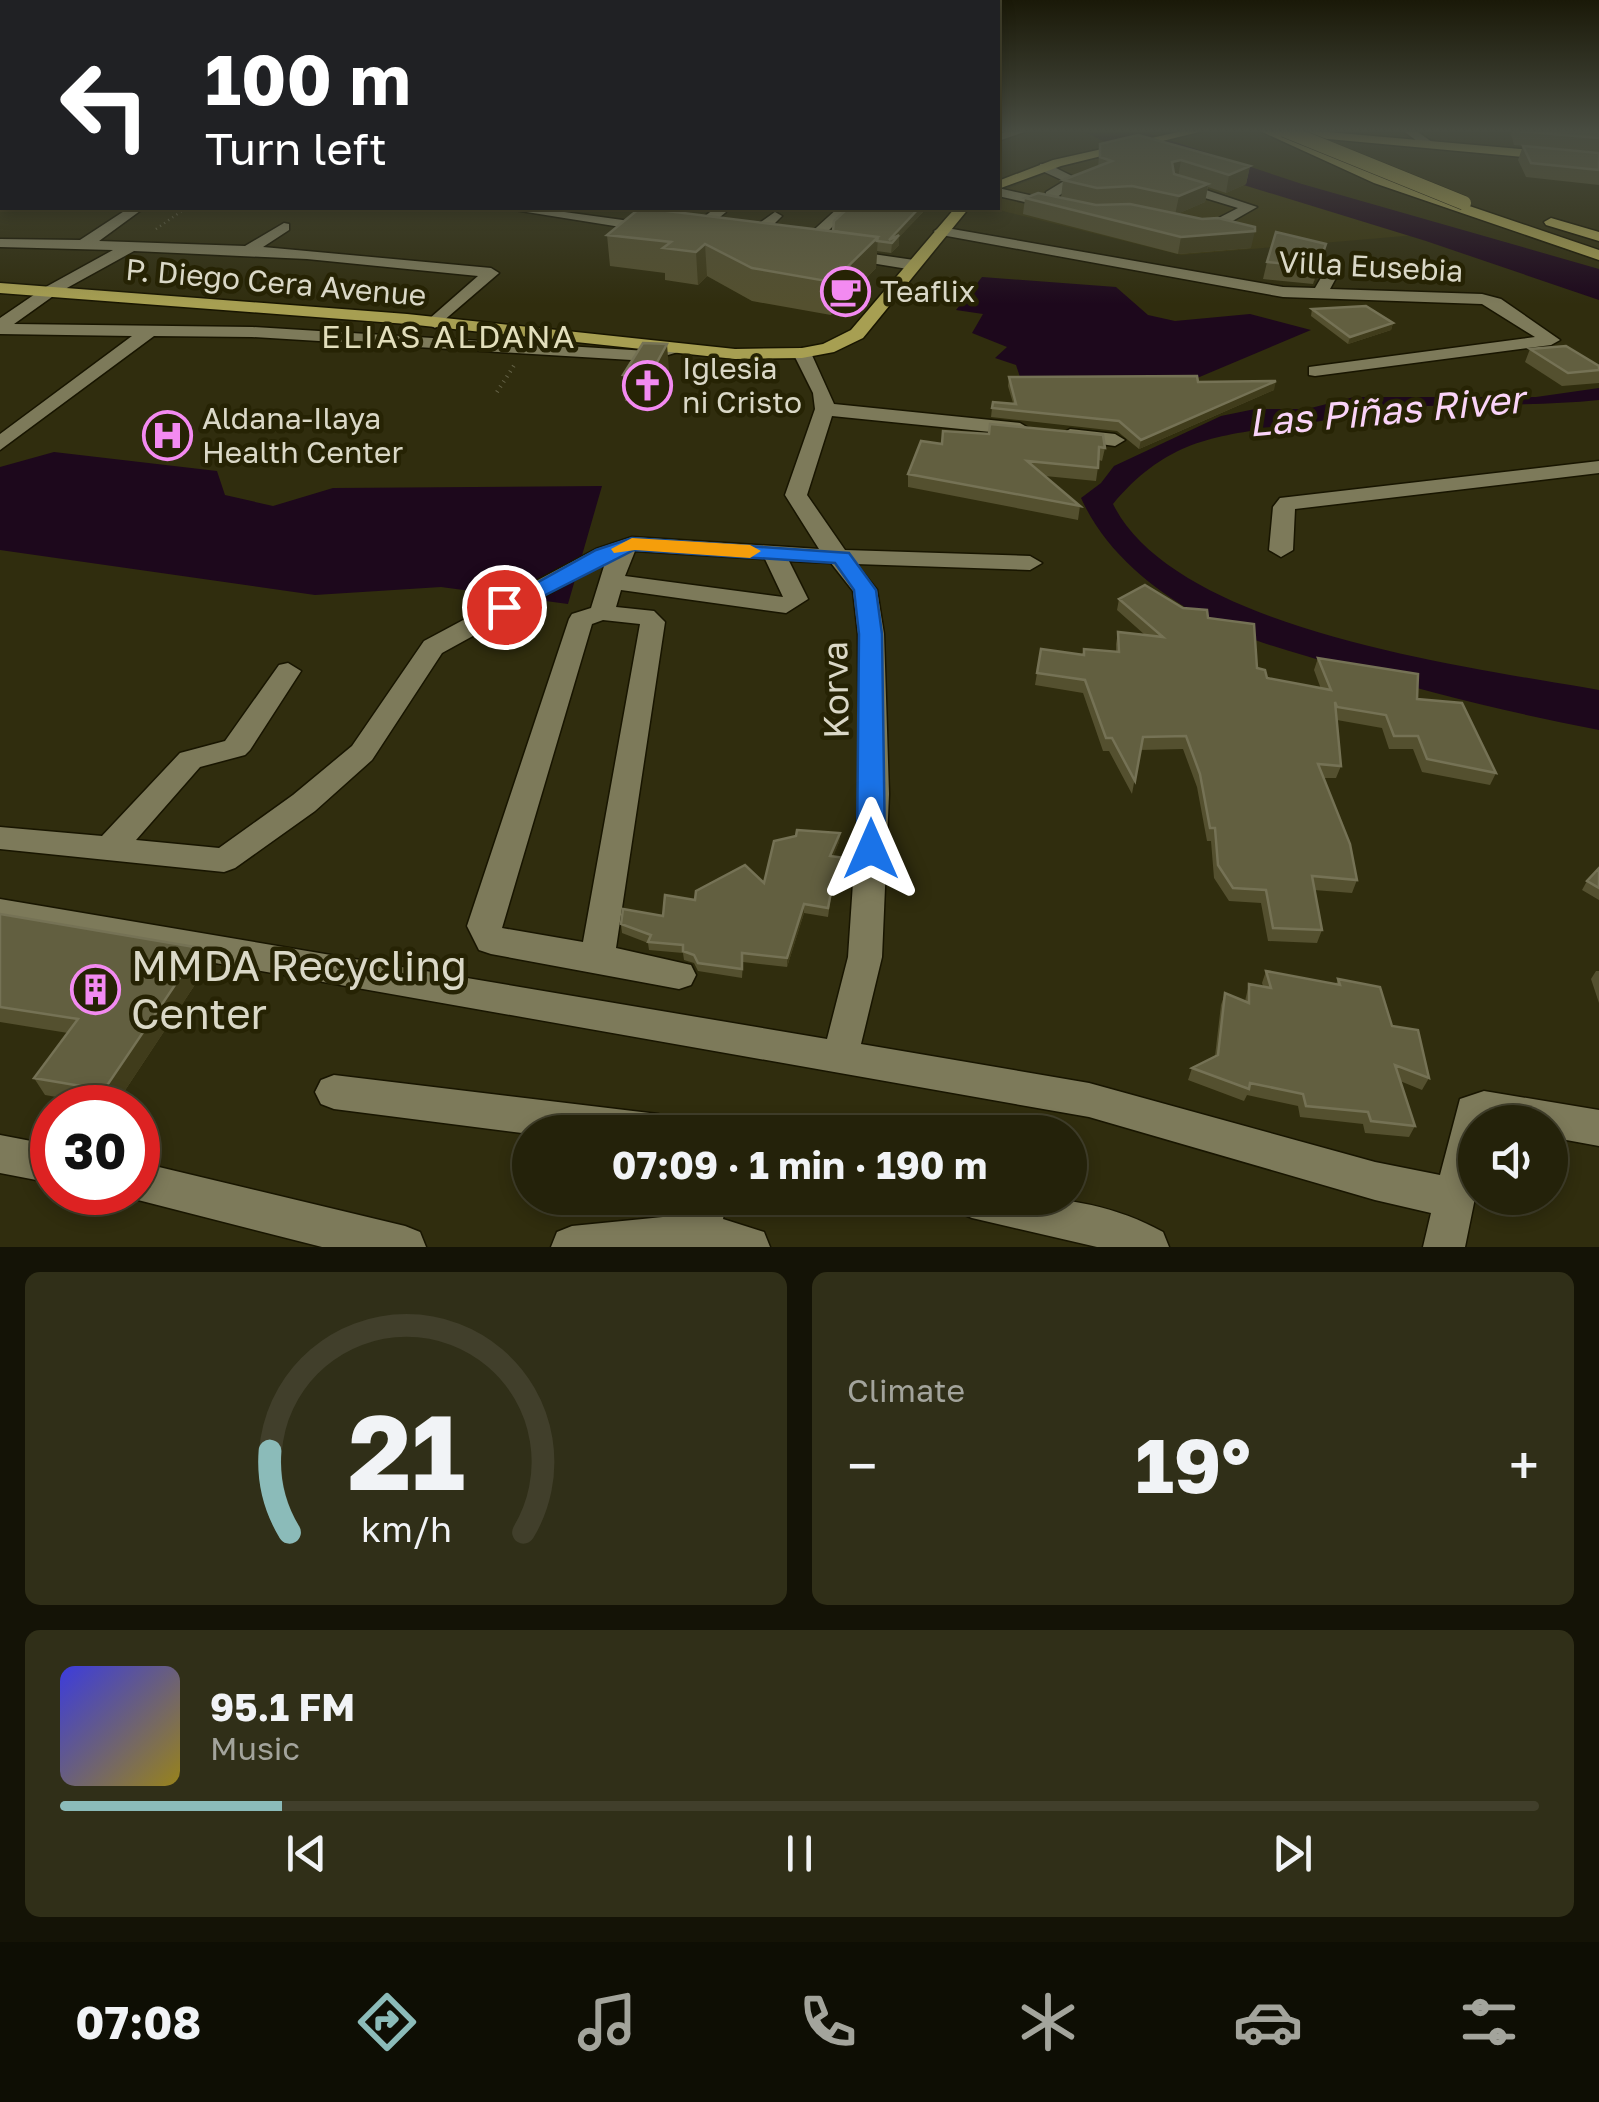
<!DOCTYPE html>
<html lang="en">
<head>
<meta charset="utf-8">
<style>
	:root { --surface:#24220a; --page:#302f18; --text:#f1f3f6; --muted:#a3a49c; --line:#413f2b; --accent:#8bbbb9 }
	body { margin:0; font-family:"Golos Text",sans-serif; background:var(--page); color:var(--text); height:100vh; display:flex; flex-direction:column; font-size:38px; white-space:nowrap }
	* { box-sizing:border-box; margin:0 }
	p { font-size:32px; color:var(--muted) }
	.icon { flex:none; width:55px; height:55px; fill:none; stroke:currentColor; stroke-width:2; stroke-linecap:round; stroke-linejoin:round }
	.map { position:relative; height:1247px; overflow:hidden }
	.sheet { display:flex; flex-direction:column; gap:25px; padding:25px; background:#141306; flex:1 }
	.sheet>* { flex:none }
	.hud { position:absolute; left:0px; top:0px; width:1000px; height:210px; box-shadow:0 5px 15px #0003,0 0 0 2px var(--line); background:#202124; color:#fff; overflow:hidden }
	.controls { position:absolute; left:1458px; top:1105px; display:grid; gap:20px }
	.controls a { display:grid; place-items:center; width:110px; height:110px; border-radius:50%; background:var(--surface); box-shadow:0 5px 15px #0003,0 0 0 2px var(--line); font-size:50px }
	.speed { position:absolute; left:30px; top:1085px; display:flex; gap:20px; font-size:50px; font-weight:700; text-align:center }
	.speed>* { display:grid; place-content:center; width:130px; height:130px; border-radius:50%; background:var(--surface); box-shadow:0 5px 15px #0003,0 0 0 2px var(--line); line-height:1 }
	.speed .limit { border:15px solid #d22; background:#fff; color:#111 }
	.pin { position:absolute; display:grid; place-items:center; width:85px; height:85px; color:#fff; margin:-42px; border:5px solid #fff; border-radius:50%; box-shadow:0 2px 10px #0007 }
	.me { position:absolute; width:110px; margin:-55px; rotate:0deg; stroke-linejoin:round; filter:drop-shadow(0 0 8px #0008) }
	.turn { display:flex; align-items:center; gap:35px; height:210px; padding:0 40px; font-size:45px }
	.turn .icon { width:130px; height:130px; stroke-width:2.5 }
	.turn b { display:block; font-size:70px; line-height:85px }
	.big { font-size:75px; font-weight:700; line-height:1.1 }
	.sheet .tile { flex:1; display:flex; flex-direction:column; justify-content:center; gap:15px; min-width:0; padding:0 35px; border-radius:15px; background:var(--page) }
	.sheet .dial { align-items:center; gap:0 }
	.dial svg { height:260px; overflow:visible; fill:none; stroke:var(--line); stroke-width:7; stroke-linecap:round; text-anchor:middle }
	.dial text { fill:var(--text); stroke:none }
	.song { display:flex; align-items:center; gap:30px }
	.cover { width:120px; height:120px; border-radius:15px; background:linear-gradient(135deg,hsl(240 70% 55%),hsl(50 70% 35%)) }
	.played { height:10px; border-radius:5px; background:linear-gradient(90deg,var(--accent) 15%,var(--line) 15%) }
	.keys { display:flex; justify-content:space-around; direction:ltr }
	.heat { display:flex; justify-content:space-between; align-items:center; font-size:55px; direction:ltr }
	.sheet .tiles { flex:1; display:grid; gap:25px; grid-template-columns:1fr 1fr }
	.tile:last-child { grid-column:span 2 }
	.trip { position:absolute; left:512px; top:1115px; width:575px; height:100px; border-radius:50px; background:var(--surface); box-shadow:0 5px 15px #0003,0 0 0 2px var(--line); font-weight:700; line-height:100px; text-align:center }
	.tabs { display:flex; height:160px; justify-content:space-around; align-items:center; background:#0e0e04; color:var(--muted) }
	.tabs .icon { width:70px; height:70px }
	.tabs .current { color:var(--accent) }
	.tabs b { font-size:45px; color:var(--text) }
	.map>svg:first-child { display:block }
	.built { fill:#3a350d }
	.water { fill:#1d081c }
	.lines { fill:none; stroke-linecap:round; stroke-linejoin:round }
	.minor-casing { stroke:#181500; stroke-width:3 }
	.major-casing { stroke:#181500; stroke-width:3 }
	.path-far1 { stroke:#656348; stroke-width:2.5; stroke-dasharray:1 4; stroke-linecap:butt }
	.path { stroke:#656348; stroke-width:4; stroke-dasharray:1 5; stroke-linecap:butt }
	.minor { fill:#7d7a5a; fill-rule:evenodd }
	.major { fill:#a79f52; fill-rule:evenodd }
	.major-bridge-casing { stroke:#181500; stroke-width:15; stroke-linecap:butt }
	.major-bridge { stroke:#a79f52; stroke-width:14 }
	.wall { fill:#54502f }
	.shaded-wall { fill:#403c1b }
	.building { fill:#625f40; stroke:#757255; stroke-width:2.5 }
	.route { fill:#1a73e8; stroke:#114b97; stroke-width:2.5 }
	.slow { fill:#f59e0b }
	.labels { text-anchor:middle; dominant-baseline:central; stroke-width:9; stroke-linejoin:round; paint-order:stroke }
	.far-street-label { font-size:30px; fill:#dad8c7; stroke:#262304 }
	.far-poi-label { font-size:30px; fill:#dad8c7; stroke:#262304; text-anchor:start }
	.far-quarter-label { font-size:32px; letter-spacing:2.5px; fill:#e2debb; stroke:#262304 }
	.street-label { font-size:35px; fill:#dad8c7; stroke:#262304 }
	.water-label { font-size:38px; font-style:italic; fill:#fad3f8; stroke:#262304 }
	.near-poi-label { font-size:42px; fill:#dad8c7; stroke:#262304; text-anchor:start }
</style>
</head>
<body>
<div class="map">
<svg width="1599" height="1247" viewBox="0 0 1599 1247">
	<rect width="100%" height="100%" fill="#302d0e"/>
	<path class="built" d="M1130,150L1416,235L1181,255L991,208H998L999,192L1064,167Z"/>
	<path class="water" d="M1081,130H1133L1154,135L1302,184L1599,269V300L1426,241L1107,143Z
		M982,277L1116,287L1148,315L1175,321L1250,314L1311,330L1190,381L1020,377L1016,365L995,358L1007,347L972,333L983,314L956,310Z
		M1599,388V400C1541,406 1482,404 1424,406C1382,408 1343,418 1303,424C1222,435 1170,436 1113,504C1176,631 1470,667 1599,690V730C1511,713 1426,692 1340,666C1293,652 1240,639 1197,614C1149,587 1104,549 1081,498L1101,483L1114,466L1221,416L1255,409H1307L1354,397H1536Z
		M54,452L217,471L225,495L273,506L333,488L602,486L568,604L441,587L315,595L0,550V467Z"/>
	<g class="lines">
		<defs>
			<path id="minor" d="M1013,130H1030L998,141V134Z
				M1402,130H1415L1435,144L1425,147Z
				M2,145V153L0,154V146Z
				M1040,164H1048L1080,180L1056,198H1046V192L1064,181L1040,170Z
				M0,168H2V176H0Z
				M1172,182H1182L1257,207L1215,231H1191V225L1207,224L1238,208L1172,188Z
				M998,188L1060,202L1062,205L1055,209L998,196Z
				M129,208H144L99,241L245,246L284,223L289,224V230L263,247L491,268L499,273L435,328L427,323L429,319L478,276L307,259L134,251L56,294L14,324L252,327L648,351L669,347L678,352L648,361L252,337L154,336L0,450V434L132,336L0,334V318L44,288L113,250L0,247V239L80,240Z
				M502,208H535L652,224L659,228L652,232Z
				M838,208H852L806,252H796V246Z
				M714,209L726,212L696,237H686V231Z
				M775,212L782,216L770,228L788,231V237L754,233V227Z
				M941,227L1283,287L1315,288L1329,264L1334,262L1342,267L1330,289L1482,294L1501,299L1560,340L1551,345L1315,376L1309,375V367L1535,337L1482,304L1283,297L936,234L934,231Z
				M845,250L914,260L922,265L914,270L840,258L837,255Z
				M802,348L811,353L834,404L1020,423L1030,429L1020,435L832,416L807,495L845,550L1030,556L1042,563L1030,570L856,564L877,590L884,634L889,794L882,957L861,1044L1089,1083L1375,1162L1440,1175L1460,1099L1484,1091L1599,1110V1146L1550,1137V1122H1475V1198L1465,1247H1423L1431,1213L1375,1200L1089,1117L0,925V899L827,1039L848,957L859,794L858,634L853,591L831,563L789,561L808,599L786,613L621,590L616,607L654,611L665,622L616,948L691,965L696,975L691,985L679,989L491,954L479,950L467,926L569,619L572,614L591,608L605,563L442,653L372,760L315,811L235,868L224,872L0,849V827L102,836L180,753L225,741L279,665L288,663L301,671L250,750L245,755L200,767L136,840L219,848L293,795L352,746L424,641L596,549L632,537L819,549L785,495L815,409L813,393L793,353ZM635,551L765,559L783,597L625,576ZM603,620L640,624L583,942L502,928L592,624Z
				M1070,429L1115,434L1125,440L1115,446L1063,439L1060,435Z
				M1599,461V473L1295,509L1293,550L1281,557L1269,550L1273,507L1280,498Z
				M334,1075L658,1114L672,1119L677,1132L530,1134L334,1109L321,1104L315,1092L321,1080Z
				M0,1135L52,1145V1183L0,1173Z
				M138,1162L405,1226L420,1232L426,1247H322L138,1200L123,1192H138Z
				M687,1198H727L723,1219L764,1232L770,1247H551L557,1232L572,1226L683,1215Z
				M952,1198C1024,1193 1098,1196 1163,1232L1169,1247H1097L972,1218L958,1212Z"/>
			<path id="major" d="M1187,130H1207L1061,166L998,189V181L1053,160Z
				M1258,130H1305L1599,156V164L1285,135L1384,177L1599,250V260L1374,183Z
				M955,208H969L863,338L834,352L802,358L735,359L407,324L0,293V283L407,314L735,349L802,348L823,344L851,330Z
				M1551,218L1599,232V241L1546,225L1544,222Z"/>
		</defs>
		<use href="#minor" class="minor-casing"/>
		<use href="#major" class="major-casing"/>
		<path class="path-far1" d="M156,229L186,208"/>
		<path class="path" d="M497,392L515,364"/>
		<use href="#minor" class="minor"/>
		<use href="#major" class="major"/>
		<defs>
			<path id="major-bridge" d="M1284,130L1464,203"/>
		</defs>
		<use href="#major-bridge" class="major-bridge-casing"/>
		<use href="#major-bridge" class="major-bridge"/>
	</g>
	<path class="wall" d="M1510,130H1599V152L1514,145Z
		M1100,144L1250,166L1246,184L1226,193L1208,187L1205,202L1177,214L1251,248L1178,254L1023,214L1025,198H1061L1063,180L1098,167Z
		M1523,146L1599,153V185L1526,177L1518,160Z
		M848,208H927L899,237V245L891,253L877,251L876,268L831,315L752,301L707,276L698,285L665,280V273L610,266L607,235L833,231Z
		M1322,261L1313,284L1263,279L1267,262Z
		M1312,309L1393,323L1391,330L1348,344L1311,316Z
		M1530,349L1599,366V383L1562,386L1525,362Z
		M669,370L651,403L625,401L623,375Z
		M1009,377L1274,390L1139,449L1117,431L991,417L992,408L1013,403L1008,386Z
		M989,434L1105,448L1102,461L1099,460L1096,481L1045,476L1080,506L1078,520L908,487V474L942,444Z
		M1119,599L1183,608L1208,618L1267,678L1321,689L1314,670L1318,658L1417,699L1496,773L1490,785L1422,772L1413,749H1389L1382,728L1337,720L1341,766L1336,778H1324L1357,880L1352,893L1314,890L1322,930L1317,943L1268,941L1261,903L1229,901L1214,878L1211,841H1207L1197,787L1183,749L1140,750L1132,794L1109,751H1103L1083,693L1035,685L1041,649L1082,655L1084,649L1116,652V644L1118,632L1145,635L1117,610Z
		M840,833L839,842L833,856L845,866L831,896L828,917L804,913L787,967L743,962L742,978L698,971L694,963L684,960L683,953L649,950L648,943L622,933L621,924L663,916L695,900L764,883Z
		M1599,868V900L1582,890L1587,881Z
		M0,914L208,965L114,1107L45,1095L34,1078L68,1033L0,1022Z
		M1266,971L1336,984L1338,979L1392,1026L1429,1078L1422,1090L1400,1081L1415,1126L1409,1137L1365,1133L1363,1124L1300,1117L1298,1106L1247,1095L1244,1101L1188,1080L1192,1068L1215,1056L1221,1005L1225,993L1245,1001L1249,984L1263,986L1262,983Z
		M1596,971H1599V1003L1591,979Z"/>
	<path class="shaded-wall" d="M1181,160L1178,177L1169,180L1172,162Z
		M1250,166L1246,184L1226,193L1229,175Z
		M1208,184L1205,202L1175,215L1179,196Z
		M919,208H927L899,237V245L891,253L892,243L889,240Z
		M1255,231L1251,248L1178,254L1181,237Z
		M878,237L876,268L831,315L832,282Z
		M705,244L707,276L698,285L696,252Z
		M1326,244L1322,261L1313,284L1318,267Z
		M1393,323L1391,330L1348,344L1350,337Z
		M667,344L669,370L651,403L649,377Z
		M1276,381L1274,390L1139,449L1141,440Z
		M840,833L839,842L830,865V856Z
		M845,858V866L831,896L828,917L832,887Z
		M804,904V913L787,967V958Z
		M200,948L208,965L114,1107L104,1090Z"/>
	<path class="building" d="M1518,130H1599V138L1518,131Z
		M1138,135L1250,166L1229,175L1181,160L1172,162L1174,174L1208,184L1179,196L1132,186L1097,188L1063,180L1112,161L1100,157V144Z
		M1523,146L1599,153V170L1531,163Z
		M1038,193L1096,205L1130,204L1202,219L1218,218L1255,227V231L1181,237L1025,198Z
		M640,208H643L878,237L832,282L752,268L705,244L696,252L663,248L671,242L607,235Z
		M848,208H919L889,240L899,235L892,243L877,241L878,237L833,231L834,221Z
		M1276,232L1326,244L1318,267L1267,262Z
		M1366,306L1393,323L1350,337L1312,309Z
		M643,343L667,344L649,377L623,375Z
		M1566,346L1599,366V370L1568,373L1530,349Z
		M1197,376L1198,382L1276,381L1141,440L1119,421L992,408L993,402L1016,404L1009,377Z
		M990,424L1103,435L1105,448L1099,447L1098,468L1027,461L1080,506L908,474L921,441L942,444L943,431L989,434Z
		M1145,585L1183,608L1207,610L1208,618L1254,624L1257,668L1265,670L1267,678L1331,690L1318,658L1418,674L1417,699L1462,703L1496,773L1427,759L1418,736H1394L1386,715L1337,707L1335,702L1341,766L1318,764L1350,844L1357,880L1312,876L1322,930L1273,928L1266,890L1233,888L1218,865L1215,828H1210L1200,774L1186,736L1143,737L1135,781L1112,738H1106L1085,680L1037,673L1041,649L1084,655V649L1119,652L1118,632L1163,637L1119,599Z
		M797,830L840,833L830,856L845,858L832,887L828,908L804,904L787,958L742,953V969L698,963L694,955L683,951V945L648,942L651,935L621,924L623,909L663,916L665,895L695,900L696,891L745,865L764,883L774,841L796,836Z
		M1599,868V888L1587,881Z
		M0,914L200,948L104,1090L34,1078L78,1019L0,1007Z
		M1266,971L1340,985L1338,979L1380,987L1392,1026L1418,1030L1429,1078L1395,1065L1415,1126L1371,1121L1368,1112L1306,1106L1303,1094L1250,1083L1249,1089L1192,1068L1218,1055L1225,993L1249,1003V984L1271,988Z"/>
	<linearGradient id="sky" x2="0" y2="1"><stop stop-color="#1a1908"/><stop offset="0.43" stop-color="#484c41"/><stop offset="1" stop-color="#484c41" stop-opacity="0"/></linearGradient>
	<rect width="1599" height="304" fill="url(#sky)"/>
	<path class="route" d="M632,538L849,553L876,590L882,634L885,849L881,856L871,859L861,856L857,849L859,634L854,590L835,563L634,550L512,612L504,614L493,607L596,550Z"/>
	<path class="slow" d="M632,538L750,545L761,551L750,558L635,550L614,553L611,549Z"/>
	<defs>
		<symbol id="cafe-ring" viewBox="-11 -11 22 22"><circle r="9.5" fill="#262304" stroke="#f38af1" stroke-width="1.5"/><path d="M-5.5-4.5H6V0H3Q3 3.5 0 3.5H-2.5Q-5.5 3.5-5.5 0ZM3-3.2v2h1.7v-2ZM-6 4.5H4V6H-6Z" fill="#f38af1"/></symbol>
		<symbol id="church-ring" viewBox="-11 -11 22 22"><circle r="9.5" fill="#262304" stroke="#f38af1" stroke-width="1.5"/><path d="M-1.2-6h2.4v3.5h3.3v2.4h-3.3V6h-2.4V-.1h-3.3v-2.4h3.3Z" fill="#f38af1"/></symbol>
		<symbol id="hospital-ring" viewBox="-11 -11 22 22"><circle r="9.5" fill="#262304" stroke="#f38af1" stroke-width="1.5"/><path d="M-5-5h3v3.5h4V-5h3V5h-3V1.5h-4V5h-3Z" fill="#f38af1"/></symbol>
		<symbol id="building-ring" viewBox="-11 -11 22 22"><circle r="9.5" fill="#262304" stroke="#f38af1" stroke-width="1.5"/><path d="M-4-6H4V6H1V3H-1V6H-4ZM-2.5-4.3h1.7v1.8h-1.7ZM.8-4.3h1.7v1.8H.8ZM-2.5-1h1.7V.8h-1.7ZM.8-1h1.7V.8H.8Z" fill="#f38af1"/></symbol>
	</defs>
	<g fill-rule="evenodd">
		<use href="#cafe-ring" x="818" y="264" width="55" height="55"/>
		<use href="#church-ring" x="620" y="358" width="55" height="55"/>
		<use href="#hospital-ring" x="140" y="408" width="55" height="55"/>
		<use href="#building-ring" x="68" y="962" width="55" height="55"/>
	</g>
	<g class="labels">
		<g class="far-street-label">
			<text transform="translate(1371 266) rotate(3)">Villa Eusebia</text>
			<text transform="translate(276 282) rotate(5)">P. Diego Cera Avenue</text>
		</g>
		<g class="far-poi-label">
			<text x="880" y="291">Teaflix</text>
			<text x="682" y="368">Iglesia<tspan x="682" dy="34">ni Cristo</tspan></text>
			<text x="202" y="418">Aldana-Ilaya<tspan x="202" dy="34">Health Center</tspan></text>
		</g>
		<g class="far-quarter-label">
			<text x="449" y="336">ELIAS ALDANA</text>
		</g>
		<g class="street-label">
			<text transform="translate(835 690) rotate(-91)">Korva</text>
		</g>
		<g class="water-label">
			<text transform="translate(1386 410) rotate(-5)">Las Piñas River</text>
		</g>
		<g class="near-poi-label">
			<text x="131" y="965">MMDA Recycling<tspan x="131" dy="48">Center</tspan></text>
		</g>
	</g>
</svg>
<div class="controls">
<a><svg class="icon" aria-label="sound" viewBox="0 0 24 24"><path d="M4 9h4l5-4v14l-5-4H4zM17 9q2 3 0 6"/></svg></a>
</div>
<div class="speed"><div class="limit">30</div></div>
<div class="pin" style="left:504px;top:607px;background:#d93025"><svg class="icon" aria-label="arrive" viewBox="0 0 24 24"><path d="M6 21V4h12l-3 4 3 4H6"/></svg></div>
<svg class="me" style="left:871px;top:849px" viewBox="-20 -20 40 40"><path d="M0-17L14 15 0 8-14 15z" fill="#1a73e8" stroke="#fff" stroke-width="4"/></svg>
<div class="trip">07:09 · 1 min · 190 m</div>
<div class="hud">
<div class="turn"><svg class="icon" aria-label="left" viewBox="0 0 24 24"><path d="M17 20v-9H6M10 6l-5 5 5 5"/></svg><div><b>100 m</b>Turn left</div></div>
</div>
</div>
<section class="sheet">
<div class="tiles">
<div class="tile dial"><svg viewBox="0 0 100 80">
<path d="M14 69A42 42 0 1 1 86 69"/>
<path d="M14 69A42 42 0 0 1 8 44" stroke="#8bbbb9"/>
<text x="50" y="56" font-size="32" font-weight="700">21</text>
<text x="50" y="72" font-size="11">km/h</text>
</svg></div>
<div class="tile"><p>Climate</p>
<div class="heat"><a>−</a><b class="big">19°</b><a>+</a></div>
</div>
<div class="tile">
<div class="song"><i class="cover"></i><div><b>95.1 FM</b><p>Music</p></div></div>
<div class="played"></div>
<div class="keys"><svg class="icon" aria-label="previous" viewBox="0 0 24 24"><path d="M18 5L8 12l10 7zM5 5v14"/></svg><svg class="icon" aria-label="pause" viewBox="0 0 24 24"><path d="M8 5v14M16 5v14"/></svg><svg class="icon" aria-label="next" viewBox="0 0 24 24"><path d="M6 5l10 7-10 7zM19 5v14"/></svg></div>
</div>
</div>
</section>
<nav class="tabs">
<b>07:08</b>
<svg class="icon current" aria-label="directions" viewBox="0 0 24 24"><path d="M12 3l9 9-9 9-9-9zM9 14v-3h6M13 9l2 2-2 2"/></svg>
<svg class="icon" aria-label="music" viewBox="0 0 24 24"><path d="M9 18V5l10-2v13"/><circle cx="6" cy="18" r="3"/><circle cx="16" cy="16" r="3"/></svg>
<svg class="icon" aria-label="phone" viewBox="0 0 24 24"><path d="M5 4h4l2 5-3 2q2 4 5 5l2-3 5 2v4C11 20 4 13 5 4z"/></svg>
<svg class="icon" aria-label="climate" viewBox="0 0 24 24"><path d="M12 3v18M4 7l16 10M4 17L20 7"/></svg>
<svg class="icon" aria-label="car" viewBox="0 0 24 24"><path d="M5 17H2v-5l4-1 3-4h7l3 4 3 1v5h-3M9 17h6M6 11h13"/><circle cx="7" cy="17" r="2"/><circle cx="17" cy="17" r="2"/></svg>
<svg class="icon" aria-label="filters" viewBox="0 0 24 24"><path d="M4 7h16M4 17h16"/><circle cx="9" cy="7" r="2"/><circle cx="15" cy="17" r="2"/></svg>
</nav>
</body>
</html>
